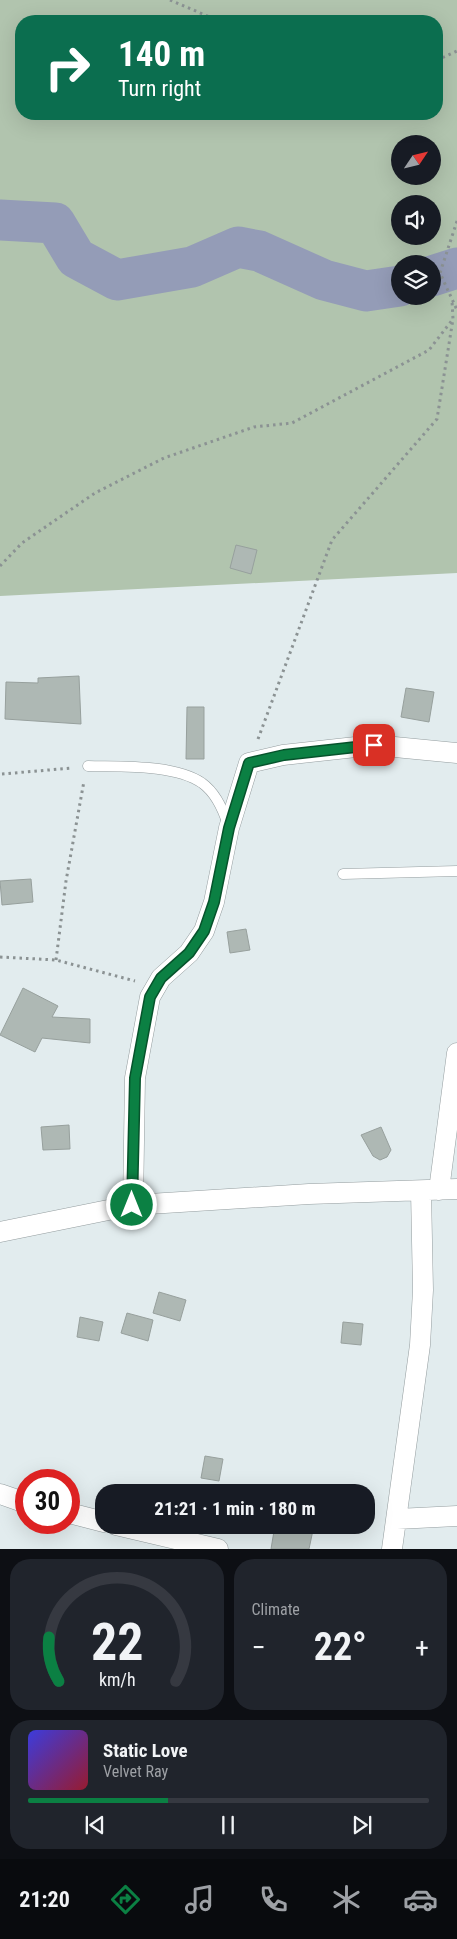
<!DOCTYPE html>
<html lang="en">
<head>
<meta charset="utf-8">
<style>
	:root { --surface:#171b24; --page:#20242c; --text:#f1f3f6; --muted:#9ea1a6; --line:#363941; --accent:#0b8043 }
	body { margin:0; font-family:"Roboto Condensed",sans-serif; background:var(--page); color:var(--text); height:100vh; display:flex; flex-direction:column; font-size:19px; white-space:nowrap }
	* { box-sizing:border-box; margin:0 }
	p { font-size:16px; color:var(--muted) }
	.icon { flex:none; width:28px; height:28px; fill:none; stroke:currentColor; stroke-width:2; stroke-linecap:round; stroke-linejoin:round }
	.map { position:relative; height:1549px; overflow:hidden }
	.side { display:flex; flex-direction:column; gap:10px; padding:10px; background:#0d0f14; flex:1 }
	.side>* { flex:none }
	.guide { position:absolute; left:15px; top:15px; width:428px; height:105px; border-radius:20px; box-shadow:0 5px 20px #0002; background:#0b6e4f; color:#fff; overflow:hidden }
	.needle { width:32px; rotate:55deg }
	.tools { position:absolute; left:391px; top:135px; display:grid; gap:10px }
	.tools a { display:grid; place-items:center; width:50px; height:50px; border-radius:50%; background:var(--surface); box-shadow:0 5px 20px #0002; font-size:25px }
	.speed { position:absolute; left:15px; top:1469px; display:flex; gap:10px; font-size:25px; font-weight:700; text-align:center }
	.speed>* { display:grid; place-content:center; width:65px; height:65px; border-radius:50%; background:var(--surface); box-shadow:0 5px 20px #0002; line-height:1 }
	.speed .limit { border:8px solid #d22; background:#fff; color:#111 }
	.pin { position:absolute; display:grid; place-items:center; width:42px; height:42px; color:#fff; margin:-21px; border-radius:10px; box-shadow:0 2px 8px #0006 }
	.me { position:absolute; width:55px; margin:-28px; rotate:0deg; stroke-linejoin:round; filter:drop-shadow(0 0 4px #0008) }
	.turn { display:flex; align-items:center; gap:18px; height:105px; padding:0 20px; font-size:22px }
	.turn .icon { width:65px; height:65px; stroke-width:2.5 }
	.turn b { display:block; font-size:35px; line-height:42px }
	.big { font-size:38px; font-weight:700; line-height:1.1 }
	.side .widget { flex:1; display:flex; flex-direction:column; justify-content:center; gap:8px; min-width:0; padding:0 18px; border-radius:20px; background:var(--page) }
	.side .dial { align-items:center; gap:0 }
	.dial svg { height:130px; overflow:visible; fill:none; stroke:var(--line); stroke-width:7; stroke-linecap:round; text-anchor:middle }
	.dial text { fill:var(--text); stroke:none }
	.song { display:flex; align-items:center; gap:15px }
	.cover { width:60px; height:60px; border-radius:8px; background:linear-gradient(135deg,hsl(240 70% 55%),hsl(350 70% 35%)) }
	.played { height:5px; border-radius:2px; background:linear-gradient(90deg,var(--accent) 35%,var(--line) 35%) }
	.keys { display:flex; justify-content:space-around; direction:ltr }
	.heat { display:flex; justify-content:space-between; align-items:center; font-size:28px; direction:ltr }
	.side .tiles { flex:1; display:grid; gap:10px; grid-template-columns:1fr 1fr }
	.widget:last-child { grid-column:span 2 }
	.trip { position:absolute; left:95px; top:1484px; width:280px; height:50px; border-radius:20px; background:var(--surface); box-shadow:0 5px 20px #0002; font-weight:700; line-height:50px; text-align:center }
	.menu { display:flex; height:80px; justify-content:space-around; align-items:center; background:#090b0e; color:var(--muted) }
	.menu .icon { width:35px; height:35px }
	.menu .selected { color:var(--accent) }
	.menu b { font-size:22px; color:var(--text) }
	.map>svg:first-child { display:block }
	.green { fill:#b1c4ae; fill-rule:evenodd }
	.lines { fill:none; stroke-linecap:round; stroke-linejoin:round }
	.river { stroke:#949cb7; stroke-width:41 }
	.building { fill:#aeb8b4; stroke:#97a09d }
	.lane-casing { stroke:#949d9f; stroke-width:11 }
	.street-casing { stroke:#949d9f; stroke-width:21 }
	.path { stroke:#8b9293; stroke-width:3; stroke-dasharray:2.5 4; stroke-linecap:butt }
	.lane { stroke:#fff; stroke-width:10 }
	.street { stroke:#fff; stroke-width:20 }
	.route-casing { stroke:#07532c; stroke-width:12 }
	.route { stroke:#0b8043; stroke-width:9 }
</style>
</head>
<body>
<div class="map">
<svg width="457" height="1549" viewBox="0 0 457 1549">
	<rect width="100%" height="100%" fill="#e2ecee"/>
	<path class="green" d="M0,0H457V573L0,596ZM21,21H436V114H21ZM400,144H432V176H400ZM400,204H432V236H400ZM400,264H432V296H400Z"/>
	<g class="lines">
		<path class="river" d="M0,220L55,223L76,258L117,280L192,267L238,247L259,251L324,280L366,291L400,286
			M432,276L457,268"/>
	</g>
	<path class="building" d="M236,545L257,550L251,574L230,568Z
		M79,676L81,724L5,719L6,682L38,683V678Z
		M406,688L434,692L429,722L401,717Z
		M187,707H204V759H186Z
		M31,879L33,902L2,905L0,881Z
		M246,929L250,950L230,953L227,932Z
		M23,988L58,1006L52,1017L90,1019V1043L42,1038L35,1052L0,1035Z
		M69,1125L70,1149L43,1150L41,1127Z
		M381,1127L391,1150L387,1157L380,1160L373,1156L361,1135Z
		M159,1292L186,1300L180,1321L153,1313Z
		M127,1313L153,1320L148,1341L121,1333Z
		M80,1317L103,1322L99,1341L77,1337Z
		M343,1322L363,1324L361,1345L341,1343Z
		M205,1456L223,1459L219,1481L201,1478Z
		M275,1525L313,1530L309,1549H271Z"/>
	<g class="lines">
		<defs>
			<path id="lane" d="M88,766C121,767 174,764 202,783C216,793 223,809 228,825
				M343,874L457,871"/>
			<path id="street" d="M439,1190L457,1053
				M133,1205L135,1078L150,997L161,978L189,953L204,931L214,902L229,828L249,763L283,755L374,745L457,753
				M0,1232L133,1205L309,1194L457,1189
				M0,1494L26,1503
				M69,1513L104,1522
				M397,1519L457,1516
				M116,1525L218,1549
				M392,1549L420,1345L423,1290L421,1191"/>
		</defs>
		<use href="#lane" class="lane-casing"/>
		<use href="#street" class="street-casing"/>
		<path class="path" d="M170,0L219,21
			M436,58L444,57L457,51
			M457,221L440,273L457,310
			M0,566L22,543L95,493L164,458L254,427L292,423L429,350L453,319
			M258,739L332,540L437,419L453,319L452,301
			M2,774L72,768
			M0,957L56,960L135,981
			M56,960L66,881L84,781"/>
		<use href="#lane" class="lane"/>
		<use href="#street" class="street"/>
	</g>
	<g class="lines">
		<defs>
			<path id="route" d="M132,1205L135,1078L150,997L161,978L189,953L204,931L214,902L229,828L249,763L284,755L374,745"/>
		</defs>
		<use href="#route" class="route-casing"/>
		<use href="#route" class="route"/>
	</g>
</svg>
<div class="tools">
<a><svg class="needle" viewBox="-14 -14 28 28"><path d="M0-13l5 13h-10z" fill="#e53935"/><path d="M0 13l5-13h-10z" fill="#9ea1a6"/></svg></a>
<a><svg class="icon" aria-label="sound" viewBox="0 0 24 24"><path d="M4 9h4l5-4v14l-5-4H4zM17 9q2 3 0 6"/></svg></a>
<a><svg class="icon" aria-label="layers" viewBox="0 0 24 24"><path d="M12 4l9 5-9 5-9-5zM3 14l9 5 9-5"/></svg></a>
</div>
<div class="speed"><div class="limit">30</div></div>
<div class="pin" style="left:374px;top:745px;background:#d93025"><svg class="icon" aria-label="arrive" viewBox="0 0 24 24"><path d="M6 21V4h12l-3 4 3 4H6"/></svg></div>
<svg class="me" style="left:132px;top:1205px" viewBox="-20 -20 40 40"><circle r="17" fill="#0b8043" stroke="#fff" stroke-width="3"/><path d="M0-11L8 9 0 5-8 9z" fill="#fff"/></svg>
<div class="trip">21:21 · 1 min · 180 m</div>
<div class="guide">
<div class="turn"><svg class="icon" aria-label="right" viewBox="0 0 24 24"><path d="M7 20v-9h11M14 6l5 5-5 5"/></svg><div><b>140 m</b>Turn right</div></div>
</div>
</div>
<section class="side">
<div class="tiles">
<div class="widget dial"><svg viewBox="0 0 100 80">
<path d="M14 69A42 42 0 1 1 86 69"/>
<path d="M14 69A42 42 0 0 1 8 42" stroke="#0b8043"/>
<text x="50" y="56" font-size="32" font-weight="700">22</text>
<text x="50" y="72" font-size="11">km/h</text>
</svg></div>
<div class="widget"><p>Climate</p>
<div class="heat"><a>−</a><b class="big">22°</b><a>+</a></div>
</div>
<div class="widget">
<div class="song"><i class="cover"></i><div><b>Static Love</b><p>Velvet Ray</p></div></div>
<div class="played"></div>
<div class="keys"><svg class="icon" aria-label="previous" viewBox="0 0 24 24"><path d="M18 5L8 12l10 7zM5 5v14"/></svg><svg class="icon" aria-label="pause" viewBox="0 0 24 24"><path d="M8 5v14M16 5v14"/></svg><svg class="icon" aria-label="next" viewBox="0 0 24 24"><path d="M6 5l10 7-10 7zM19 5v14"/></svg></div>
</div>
</div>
</section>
<nav class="menu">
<b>21:20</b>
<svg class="icon selected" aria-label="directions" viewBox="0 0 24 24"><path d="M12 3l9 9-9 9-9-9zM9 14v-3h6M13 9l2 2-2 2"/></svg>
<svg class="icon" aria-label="music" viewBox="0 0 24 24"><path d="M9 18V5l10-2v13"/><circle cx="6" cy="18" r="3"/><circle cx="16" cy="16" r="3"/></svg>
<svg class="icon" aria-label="phone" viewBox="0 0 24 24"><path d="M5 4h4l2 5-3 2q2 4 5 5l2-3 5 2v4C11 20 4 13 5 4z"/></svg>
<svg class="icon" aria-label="climate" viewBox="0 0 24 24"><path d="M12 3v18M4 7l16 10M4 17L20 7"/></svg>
<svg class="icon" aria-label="car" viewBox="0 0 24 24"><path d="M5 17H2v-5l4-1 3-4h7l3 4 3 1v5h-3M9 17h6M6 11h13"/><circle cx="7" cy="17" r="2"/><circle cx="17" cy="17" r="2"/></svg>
</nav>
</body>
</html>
